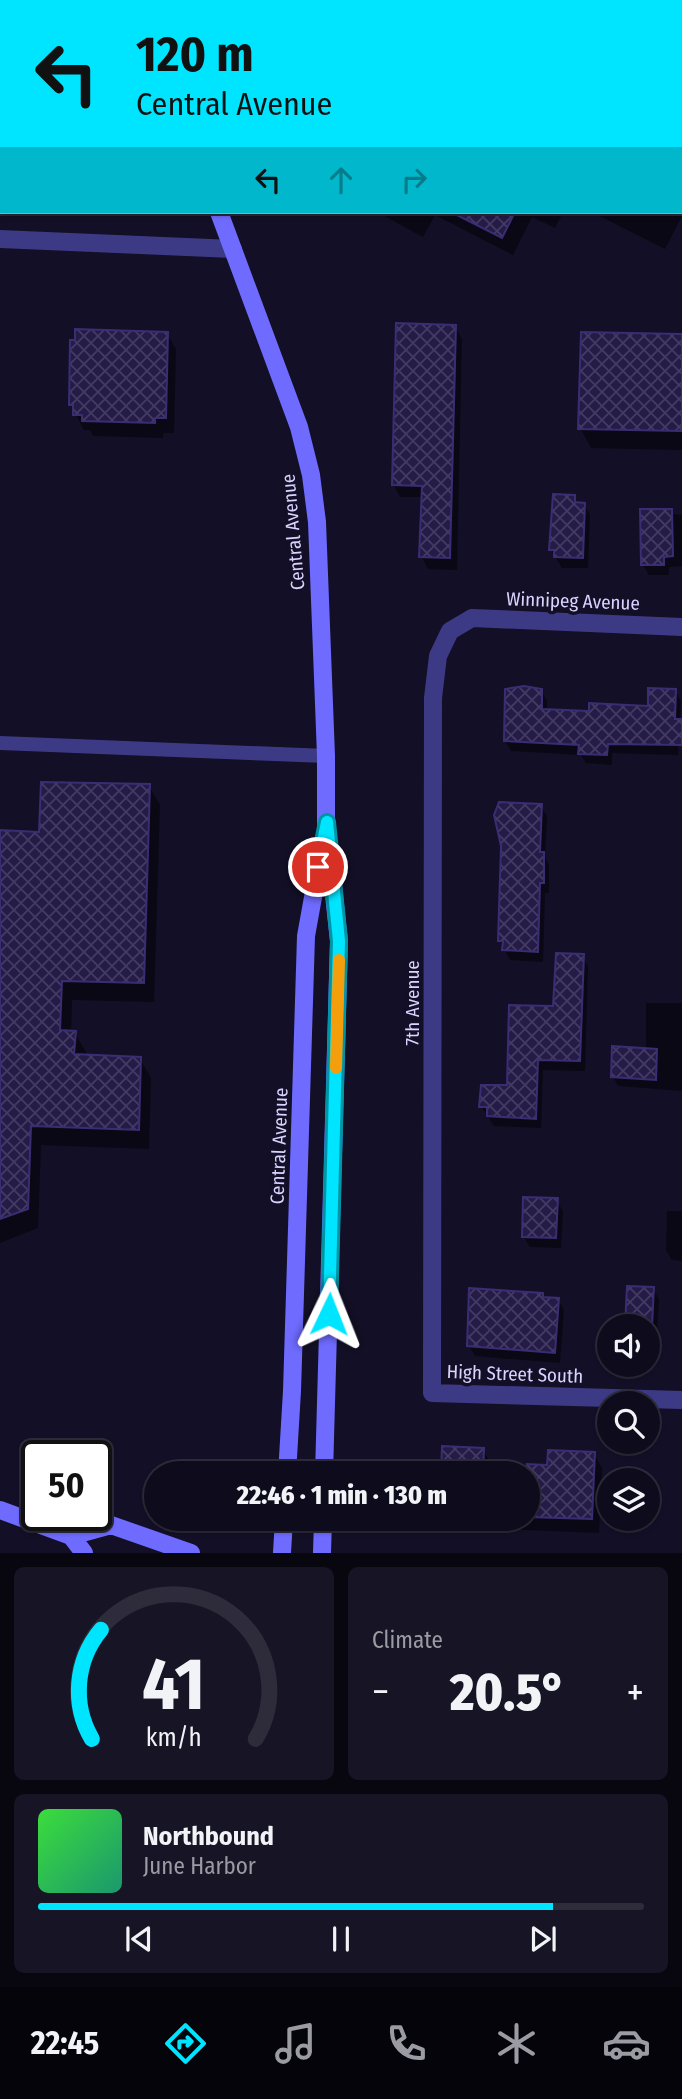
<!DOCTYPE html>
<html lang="en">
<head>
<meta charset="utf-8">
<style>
	:root { --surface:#0e0b1c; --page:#171425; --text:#f1f3f6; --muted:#9b9ba3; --line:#2e2b3b; --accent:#00e5ff }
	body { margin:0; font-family:"Fira Sans Condensed",sans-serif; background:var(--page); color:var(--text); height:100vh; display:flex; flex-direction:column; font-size:26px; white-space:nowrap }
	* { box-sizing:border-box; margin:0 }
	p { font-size:23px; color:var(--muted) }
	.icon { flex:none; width:38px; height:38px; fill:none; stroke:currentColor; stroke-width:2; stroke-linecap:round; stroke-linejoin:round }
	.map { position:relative; height:1553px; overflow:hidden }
	.side { display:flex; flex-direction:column; gap:14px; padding:14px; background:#08060f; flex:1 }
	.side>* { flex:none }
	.top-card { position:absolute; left:0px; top:0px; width:682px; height:214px; box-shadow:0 2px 5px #0004,0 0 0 2px var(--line); background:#00e5ff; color:#111; overflow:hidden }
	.tools { position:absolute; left:597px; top:1314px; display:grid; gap:14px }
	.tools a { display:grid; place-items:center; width:63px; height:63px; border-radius:50%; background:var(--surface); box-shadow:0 2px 5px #0004,0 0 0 2px var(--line); font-size:35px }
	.speed { position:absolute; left:21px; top:1440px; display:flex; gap:14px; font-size:35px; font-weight:700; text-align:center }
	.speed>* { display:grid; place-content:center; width:91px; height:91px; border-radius:50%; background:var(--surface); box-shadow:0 2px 5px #0004,0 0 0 2px var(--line); line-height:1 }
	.speed .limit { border:4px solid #111; border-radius:10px; background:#fff; color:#111 }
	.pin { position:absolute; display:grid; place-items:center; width:60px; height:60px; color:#fff; margin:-30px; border:4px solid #fff; border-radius:50%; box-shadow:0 2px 7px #0007 }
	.me { position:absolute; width:77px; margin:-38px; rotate:2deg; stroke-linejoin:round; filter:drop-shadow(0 0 5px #0008) }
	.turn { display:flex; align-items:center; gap:24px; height:147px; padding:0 21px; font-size:32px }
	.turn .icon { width:91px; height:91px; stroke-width:2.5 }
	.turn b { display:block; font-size:49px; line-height:60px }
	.lanes { display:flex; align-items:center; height:66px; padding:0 21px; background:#0003; justify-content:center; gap:35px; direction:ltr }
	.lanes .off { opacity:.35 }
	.big { font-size:52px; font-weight:800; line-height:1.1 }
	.side .tile { flex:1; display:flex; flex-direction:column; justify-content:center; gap:10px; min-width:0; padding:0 24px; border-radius:10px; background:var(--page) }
	.side .dial { align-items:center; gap:0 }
	.dial svg { height:182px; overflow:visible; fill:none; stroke:var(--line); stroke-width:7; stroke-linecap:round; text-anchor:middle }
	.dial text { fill:var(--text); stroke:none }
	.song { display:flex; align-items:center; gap:21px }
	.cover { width:84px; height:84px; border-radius:10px; background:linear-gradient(135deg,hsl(120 70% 55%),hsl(160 70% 35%)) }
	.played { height:7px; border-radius:4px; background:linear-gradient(90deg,var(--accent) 85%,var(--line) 85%) }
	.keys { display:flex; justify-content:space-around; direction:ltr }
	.heat { display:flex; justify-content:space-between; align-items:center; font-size:38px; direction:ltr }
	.side .tiles { flex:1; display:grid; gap:14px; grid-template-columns:1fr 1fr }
	.tile:last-child { grid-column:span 2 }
	.trip { position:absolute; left:144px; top:1461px; width:396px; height:70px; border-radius:35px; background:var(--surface); box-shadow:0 2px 5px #0004,0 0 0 2px var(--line); font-weight:800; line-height:70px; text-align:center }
	.tabs { display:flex; height:112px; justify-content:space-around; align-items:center; background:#06040b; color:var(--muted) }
	.tabs .icon { width:49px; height:49px }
	.tabs .active { color:var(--accent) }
	.tabs b { font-size:32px; color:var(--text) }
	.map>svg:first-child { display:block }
	.shadow { fill:#0007 }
	.building { fill:url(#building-cross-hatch); stroke:#3b2d73; stroke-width:2 }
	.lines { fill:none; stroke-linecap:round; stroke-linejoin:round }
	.lane { stroke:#3d3a85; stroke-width:14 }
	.street { stroke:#3d3a85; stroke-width:18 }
	.secondary { stroke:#6f6bff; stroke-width:18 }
	.route-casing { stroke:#0095a6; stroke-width:18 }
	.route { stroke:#00e5ff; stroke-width:12 }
	.slow { stroke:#f59e0b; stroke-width:12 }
	.labels { text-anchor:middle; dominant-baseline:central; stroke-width:7; stroke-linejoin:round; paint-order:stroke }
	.street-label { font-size:19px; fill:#d9d4ff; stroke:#130f26 }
</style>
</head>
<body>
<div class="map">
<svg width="682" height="1553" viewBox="0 0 682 1553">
	<defs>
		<pattern id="building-cross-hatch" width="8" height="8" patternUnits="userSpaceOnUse" patternTransform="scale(1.75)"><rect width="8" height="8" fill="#241b47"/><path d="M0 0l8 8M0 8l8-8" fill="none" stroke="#433b63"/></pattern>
	</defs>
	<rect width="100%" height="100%" fill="#130f26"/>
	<path class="shadow" d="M345,0H414L344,2Z
		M681,95L682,216L665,249L592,212H681Z
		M377,212H563L555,228L532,217L513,255L435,215L423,237Z
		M455,326L462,339L457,570L428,569L421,556L423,497H400L393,484Z
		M167,334L176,349L174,433H163V438L93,436L90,430H84L70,404Z
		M682,336V450L591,448L580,428Z
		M574,497L578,504H584L590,515L588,568H562L551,550Z
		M671,510L673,514L682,515V566L669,567V575H649L643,565Z
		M541,691L547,701V711L591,713L649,708L675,691L681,701L678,755L612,753V765L586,763L581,755L511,751L505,741Z
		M149,786L160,805L154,1002L72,1000L71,1032L75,1033L86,1052V1057L140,1059L151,1078L149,1149L41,1145L38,1228L0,1243V832L41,833Z
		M541,806L547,816L545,857L549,865V893H545L543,962L510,960L500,941L503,845Z
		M582,956L588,966L585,1071L543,1070L541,1128L494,1126L481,1106L508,1087Z
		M646,1003H682V1091L618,1086L613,1077L646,1050Z
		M556,1200L563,1211L561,1248L530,1247L523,1236Z
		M667,1211H682V1261L672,1260L666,1250Z
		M628,1287L653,1289L659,1299L656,1354H648V1326H626Z
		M542,1295L545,1298L558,1299L564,1310L560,1363L475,1356L469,1346Z
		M483,1450L492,1465L549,1467L594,1454L602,1468L599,1533L449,1527L444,1519H527V1474H442Z"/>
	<path class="building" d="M451,212H515L502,238Z
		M396,323L456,325L450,558L419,557L422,486L392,485Z
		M75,329L168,332L166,418H155V423L82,421V415H73V405H69L70,340H75Z
		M581,332L682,334V431L578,429Z
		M553,494L575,495V502L585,503L583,558L554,557V550H549Z
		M640,509H672L673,556L664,557V565H641Z
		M524,686L542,689V709L589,711V703L648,706V688L676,689L675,719H682V745L608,744L607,755L578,754L579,745L504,741L505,689Z
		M41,782L150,784L144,983L62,981L60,1030L76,1031L74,1054L141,1057L139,1130L31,1126L28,1209L0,1219V830L39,832Z
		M499,802L542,804L540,852H544V883H540L538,952L502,950L503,941H498L501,846L494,815Z
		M556,953L584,954L580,1061L538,1060L536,1119L487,1116V1107H479L481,1085H507L509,1005L553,1006Z
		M612,1046L657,1049L656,1080L611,1077Z
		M523,1197L558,1198L556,1238L522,1237Z
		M627,1286L654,1287L652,1326H625Z
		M469,1288L543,1293V1297L559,1298L555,1353L467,1346Z
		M442,1446L484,1448L483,1474H441Z
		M548,1450L595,1452L592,1519L527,1517V1464L547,1465Z"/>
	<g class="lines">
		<path class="lane" d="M0,743L326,756"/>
		<path class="street" d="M0,239L233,249
			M682,627L472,618L450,631L438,656L433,698L432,1393L682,1400"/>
		<path class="secondary" d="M138,0L139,2
			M219,212L299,427L311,475L317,522L326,756V822L339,941L324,1474
			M287,1474L292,1391L306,936L323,842
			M0,1510L71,1536L84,1553
			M71,1536L111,1525L191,1553
			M282,1553L284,1519
			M322,1553L323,1519"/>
	</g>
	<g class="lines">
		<defs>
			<path id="route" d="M318,867L327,822L339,941L329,1314"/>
		</defs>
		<use href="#route" class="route-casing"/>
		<use href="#route" class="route"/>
		<path class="slow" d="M336,1068L339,960"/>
	</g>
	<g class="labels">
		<g class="street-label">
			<text transform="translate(293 532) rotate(-95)">Central Avenue</text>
			<text transform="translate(573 601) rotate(2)">Winnipeg Avenue</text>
			<text transform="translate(412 1003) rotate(-90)">7th Avenue</text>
			<text transform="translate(279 1146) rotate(-88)">Central Avenue</text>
			<text transform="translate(515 1374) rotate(2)">High Street South</text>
		</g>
	</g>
</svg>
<div class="tools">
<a><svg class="icon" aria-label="sound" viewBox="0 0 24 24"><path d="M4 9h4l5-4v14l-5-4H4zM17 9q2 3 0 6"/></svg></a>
<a><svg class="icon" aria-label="search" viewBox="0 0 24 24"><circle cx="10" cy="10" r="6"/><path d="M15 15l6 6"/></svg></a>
<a><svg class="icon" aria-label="layers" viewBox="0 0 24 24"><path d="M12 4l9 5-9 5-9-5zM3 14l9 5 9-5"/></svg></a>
</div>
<div class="speed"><div class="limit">50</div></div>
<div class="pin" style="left:318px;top:867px;background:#d93025"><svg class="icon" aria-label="arrive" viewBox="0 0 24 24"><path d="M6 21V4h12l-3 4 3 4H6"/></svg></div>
<svg class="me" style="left:329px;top:1314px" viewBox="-20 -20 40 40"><path d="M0-17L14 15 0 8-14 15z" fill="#00e5ff" stroke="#fff" stroke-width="4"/></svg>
<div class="trip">22:46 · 1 min · 130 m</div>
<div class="top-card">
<div class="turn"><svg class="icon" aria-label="left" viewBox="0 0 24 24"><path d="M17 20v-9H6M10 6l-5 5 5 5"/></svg><div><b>120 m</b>Central Avenue</div></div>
<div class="lanes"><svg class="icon" aria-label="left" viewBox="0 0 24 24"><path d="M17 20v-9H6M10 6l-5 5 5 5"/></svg><svg class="icon off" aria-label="ahead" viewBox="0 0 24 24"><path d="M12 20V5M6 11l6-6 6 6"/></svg><svg class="icon off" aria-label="right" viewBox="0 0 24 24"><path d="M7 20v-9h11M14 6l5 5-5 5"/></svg></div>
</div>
</div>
<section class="side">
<div class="tiles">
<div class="tile dial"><svg viewBox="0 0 100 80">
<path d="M14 69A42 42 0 1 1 86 69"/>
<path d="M14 69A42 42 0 0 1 18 21" stroke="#00e5ff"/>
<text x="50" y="56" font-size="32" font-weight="700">41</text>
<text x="50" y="72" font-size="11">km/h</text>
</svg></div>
<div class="tile"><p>Climate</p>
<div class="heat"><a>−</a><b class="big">20.5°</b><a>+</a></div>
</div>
<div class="tile">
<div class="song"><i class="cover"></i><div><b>Northbound</b><p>June Harbor</p></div></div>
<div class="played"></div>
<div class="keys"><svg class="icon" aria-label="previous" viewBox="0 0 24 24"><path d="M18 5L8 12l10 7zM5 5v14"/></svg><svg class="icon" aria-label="pause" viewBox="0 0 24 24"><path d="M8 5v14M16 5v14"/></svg><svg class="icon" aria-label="next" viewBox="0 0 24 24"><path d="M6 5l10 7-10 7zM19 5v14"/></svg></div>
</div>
</div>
</section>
<nav class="tabs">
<b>22:45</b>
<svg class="icon active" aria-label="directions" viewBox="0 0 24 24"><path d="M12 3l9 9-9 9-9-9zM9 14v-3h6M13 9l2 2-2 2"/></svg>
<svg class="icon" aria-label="music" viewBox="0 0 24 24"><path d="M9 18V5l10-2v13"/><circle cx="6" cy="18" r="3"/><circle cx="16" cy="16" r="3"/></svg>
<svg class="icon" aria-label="phone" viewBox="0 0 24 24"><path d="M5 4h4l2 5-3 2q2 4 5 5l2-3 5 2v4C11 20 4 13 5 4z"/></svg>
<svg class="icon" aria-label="climate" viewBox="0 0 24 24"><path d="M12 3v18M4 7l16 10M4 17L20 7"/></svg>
<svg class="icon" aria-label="car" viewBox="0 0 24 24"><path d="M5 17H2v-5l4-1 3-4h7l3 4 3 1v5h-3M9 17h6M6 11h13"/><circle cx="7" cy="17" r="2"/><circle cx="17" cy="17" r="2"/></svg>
</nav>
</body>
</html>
